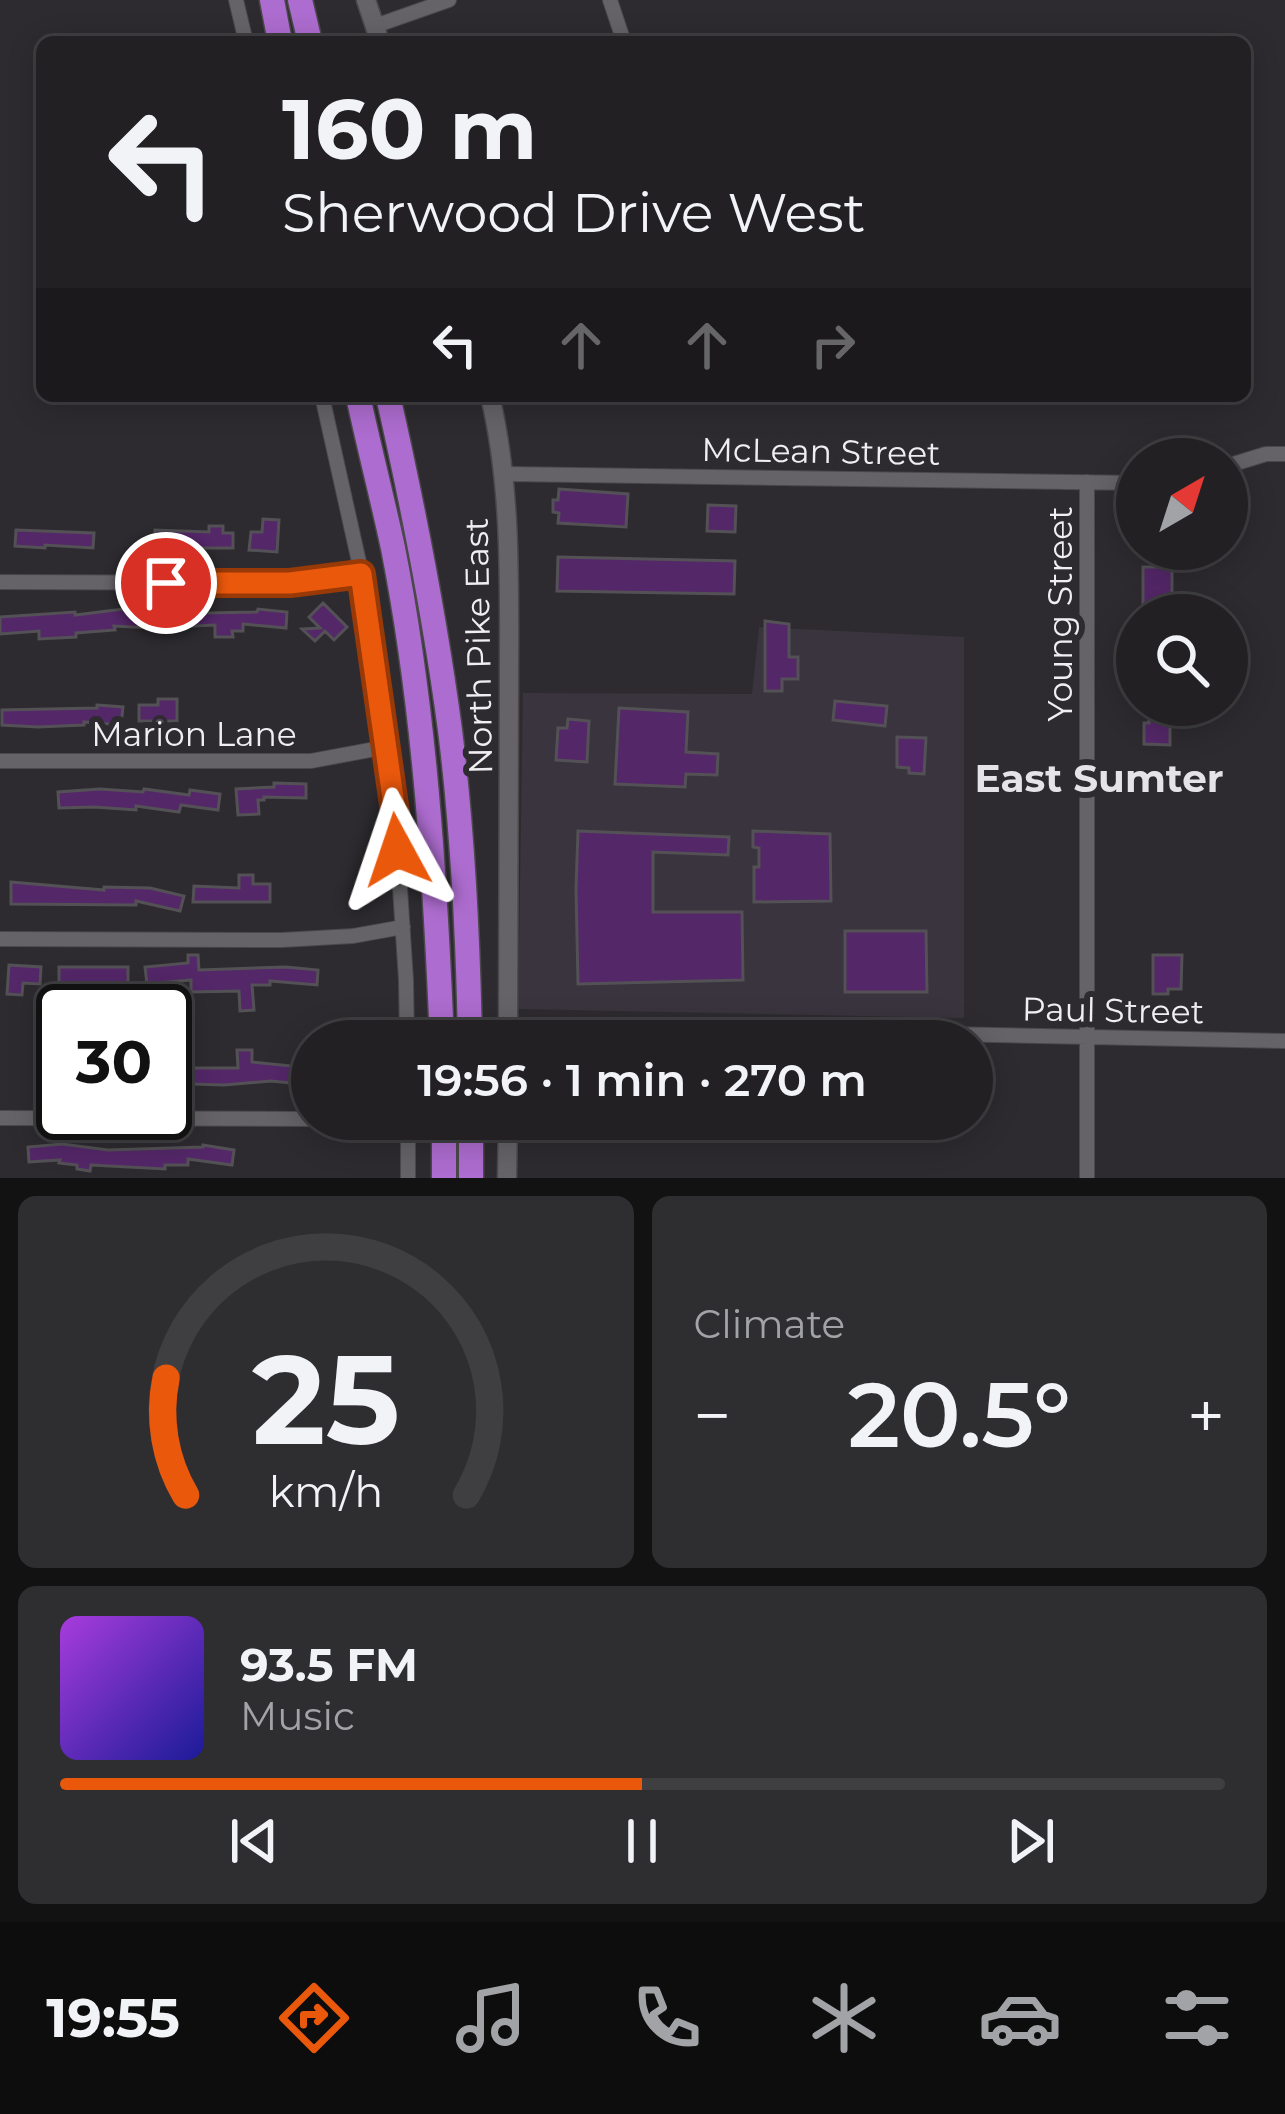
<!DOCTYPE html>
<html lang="en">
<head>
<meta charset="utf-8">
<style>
	:root { --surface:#222023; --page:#2e2d30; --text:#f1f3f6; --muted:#a2a3a6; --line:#3f3e41; --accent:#ea580c }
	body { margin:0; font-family:Montserrat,sans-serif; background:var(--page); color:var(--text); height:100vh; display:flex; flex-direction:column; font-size:45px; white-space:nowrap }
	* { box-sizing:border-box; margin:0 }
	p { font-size:39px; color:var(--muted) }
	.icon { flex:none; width:66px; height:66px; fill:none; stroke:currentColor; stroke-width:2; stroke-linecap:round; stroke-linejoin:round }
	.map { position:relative; height:1178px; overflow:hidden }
	.details { display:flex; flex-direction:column; gap:18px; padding:18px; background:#131213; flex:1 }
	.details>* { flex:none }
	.guide { position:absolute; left:36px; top:36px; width:1215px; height:366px; border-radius:18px; box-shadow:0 6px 30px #0003,0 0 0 3px var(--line); background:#222023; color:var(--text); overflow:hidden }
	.needle { width:78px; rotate:39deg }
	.controls { position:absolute; left:1116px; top:438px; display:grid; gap:24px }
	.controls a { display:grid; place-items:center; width:132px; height:132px; border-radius:50%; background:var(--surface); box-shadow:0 6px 30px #0003,0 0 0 3px var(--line); font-size:60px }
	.speed { position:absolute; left:36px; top:984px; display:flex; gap:24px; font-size:60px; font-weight:700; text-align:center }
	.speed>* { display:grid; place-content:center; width:156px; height:156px; border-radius:50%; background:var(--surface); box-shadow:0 6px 30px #0003,0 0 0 3px var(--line); line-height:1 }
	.speed .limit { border:6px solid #111; border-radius:18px; background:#fff; color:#111 }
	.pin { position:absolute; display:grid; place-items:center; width:102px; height:102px; color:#fff; margin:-51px; border:6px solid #fff; border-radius:50%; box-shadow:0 3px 12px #0007 }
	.me { position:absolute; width:132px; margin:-66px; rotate:355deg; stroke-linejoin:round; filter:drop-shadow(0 0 9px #0008) }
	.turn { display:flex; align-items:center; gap:42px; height:252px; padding:0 48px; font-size:54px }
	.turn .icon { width:156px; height:156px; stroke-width:2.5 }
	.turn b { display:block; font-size:84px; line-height:102px }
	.lanes { display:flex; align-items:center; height:114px; padding:0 48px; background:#0003; justify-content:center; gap:60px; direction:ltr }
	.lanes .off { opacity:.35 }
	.big { font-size:90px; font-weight:600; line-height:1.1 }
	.details .widget { flex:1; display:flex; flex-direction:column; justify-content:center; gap:18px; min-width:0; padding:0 42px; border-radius:18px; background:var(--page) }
	.details .dial { align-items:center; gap:0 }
	.dial svg { height:312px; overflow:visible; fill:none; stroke:var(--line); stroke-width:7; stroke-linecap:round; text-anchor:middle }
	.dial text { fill:var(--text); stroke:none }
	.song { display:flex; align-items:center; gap:36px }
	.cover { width:144px; height:144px; border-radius:18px; background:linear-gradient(135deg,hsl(280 70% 55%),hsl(240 70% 35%)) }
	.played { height:12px; border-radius:6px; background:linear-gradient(90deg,var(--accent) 50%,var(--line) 50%) }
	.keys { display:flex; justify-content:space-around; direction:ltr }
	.heat { display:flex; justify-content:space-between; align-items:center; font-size:66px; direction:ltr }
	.details .tiles { flex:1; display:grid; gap:18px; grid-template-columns:1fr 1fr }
	.widget:last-child { grid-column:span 2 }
	.trip { position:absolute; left:291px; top:1020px; width:702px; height:120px; border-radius:60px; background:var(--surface); box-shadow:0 6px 30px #0003,0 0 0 3px var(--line); font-weight:600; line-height:120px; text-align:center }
	.dock { display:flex; height:192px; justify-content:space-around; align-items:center; background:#0e0d0e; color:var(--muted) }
	.dock .icon { width:84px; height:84px }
	.dock .active { color:var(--accent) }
	.dock b { font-size:54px; color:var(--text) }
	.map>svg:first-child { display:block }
	.built { fill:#39343d }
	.building { fill:#542769; stroke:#535155; stroke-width:3 }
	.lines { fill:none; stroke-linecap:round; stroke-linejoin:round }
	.minor-casing { stroke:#4a484b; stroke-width:16 }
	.tertiary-casing { stroke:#4a484b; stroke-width:21 }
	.motorway-casing { stroke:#4a484b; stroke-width:27 }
	.minor { stroke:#656367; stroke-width:14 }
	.tertiary { stroke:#656367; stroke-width:18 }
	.motorway { stroke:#ad6ccf; stroke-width:24 }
	.route-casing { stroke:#983908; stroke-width:30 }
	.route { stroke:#ea580c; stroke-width:21 }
	.labels { text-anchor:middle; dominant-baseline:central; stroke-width:12; stroke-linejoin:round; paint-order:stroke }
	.street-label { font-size:33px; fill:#f0eef1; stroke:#2d2b2f }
	.quarter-label { font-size:39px; font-weight:bold; fill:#e6e3e8; stroke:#2d2b2f }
</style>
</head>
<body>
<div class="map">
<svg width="1285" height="1178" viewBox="0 0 1285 1178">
	<rect width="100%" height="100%" fill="#2d2b2f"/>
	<path class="built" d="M759,627L964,637V1018L518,1009L523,693L752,694Z"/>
	<path class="building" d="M559,489L628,494L626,527L558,523L559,513L553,512V500H558Z
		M708,505L736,506L735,532L707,531Z
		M263,519L279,520L277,552L249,550L251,532H262Z
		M209,526H223V533H233V548H155V530L209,532Z
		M16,530L94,533L93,548L45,545V548L15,546Z
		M558,557L735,561L734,594L557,591Z
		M1143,567H1172V615H1143Z
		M323,603L347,627L334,640L325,631L315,641L302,629L320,628L309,617Z
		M124,609L151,610V628L114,626L115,630L76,633V637L39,639V631L0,634V617L75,612V615Z
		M206,609V613L257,612L258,609L287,612L286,628L243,624V631H232L233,637H215V625L172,627V611Z
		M765,621L789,624V657H798V679H782V691H765Z
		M158,699H177V721H139V705H158Z
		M835,701L887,706L885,726L833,720Z
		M97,705L123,707L121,725L84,722V725L38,727L2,725V710L97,708Z
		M1149,705H1170V745L1144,744V723H1149Z
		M619,708L688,712L686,752L718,754L717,775L686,774L685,787L615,784Z
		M568,719L589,721L587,762L556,760L558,728H567Z
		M897,737L926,738L924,774L909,773V768L897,767Z
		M274,783L306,784V798L264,797V800H258L259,814L238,815L236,789L274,787Z
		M100,789L143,792L144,789L189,795L190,790L220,794L218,810L181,805L179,812L136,806V810L94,807L59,808L58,792Z
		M578,831L729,837L728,855L653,852V912H742L743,980L578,984L576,888Z
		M753,831L830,834L831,901L754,902V867H759V848L753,847Z
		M239,875H253V884H270V902H193L194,886L239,888Z
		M11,882L104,890V887L150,888L184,896L180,911L136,901V905L11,904Z
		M845,931H926L927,992H845Z
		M188,955H198L199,970L286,967L318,970L317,985L270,981V985H252L254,1010L240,1011L239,991L191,992V980L147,984L145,967L188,963Z
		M1153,955H1182L1181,989H1168V994H1153Z
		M9,965L41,967L40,984L23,983L22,995L7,994Z
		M59,967H128V986L59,984Z
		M237,1050H252V1062L312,1068V1085L271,1081L224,1085L193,1084V1082L165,1084V1068H238Z
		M62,1144L108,1150L203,1147V1145L234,1150L232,1165L188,1159V1165H165V1169L91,1165L90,1171L77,1169V1165L59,1163L60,1160L29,1162L28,1147Z"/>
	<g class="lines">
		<defs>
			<path id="minor" d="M236,0L246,42
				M610,0L624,42
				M375,26L449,0
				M322,396L359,562L395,812L406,980L407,1041
				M1227,466L1266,454H1285
				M504,474L1137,483
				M1087,482V1178
				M0,582L290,583L361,574
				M0,761H311L386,747
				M0,939L282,940L353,936L403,927
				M508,1025L1285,1041
				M0,1118L312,1119
				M408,1119V1178"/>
			<path id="tertiary" d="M366,0L380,42
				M490,396C512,489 509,585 509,681C509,801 508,921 508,1041
				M507,1178L508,1119"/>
			<path id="motorway" d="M272,0L280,42
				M300,0L310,42
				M358,396C369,447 382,497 393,548C425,710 435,876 442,1041
				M388,396C413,506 435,618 450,730C463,833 468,937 470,1041
				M444,1119V1178
				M471,1178V1119"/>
		</defs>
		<use href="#minor" class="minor-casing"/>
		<use href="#tertiary" class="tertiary-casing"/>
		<use href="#motorway" class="motorway-casing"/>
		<use href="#minor" class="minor"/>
		<use href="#tertiary" class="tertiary"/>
		<use href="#motorway" class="motorway"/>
	</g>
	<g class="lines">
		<defs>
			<path id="route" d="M166,583H290L361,574L395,812L397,850"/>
		</defs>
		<use href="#route" class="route-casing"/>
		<use href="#route" class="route"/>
	</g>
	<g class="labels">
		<g class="street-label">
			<text transform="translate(821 451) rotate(1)">McLean Street</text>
			<text transform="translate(1060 614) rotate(-90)">Young Street</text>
			<text transform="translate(478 646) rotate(-91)">North Pike East</text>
			<text x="194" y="734">Marion Lane</text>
			<text transform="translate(1113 1010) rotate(1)">Paul Street</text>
		</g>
		<g class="quarter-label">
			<text x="1099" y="778">East Sumter</text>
		</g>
	</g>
</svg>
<div class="controls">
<a><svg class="needle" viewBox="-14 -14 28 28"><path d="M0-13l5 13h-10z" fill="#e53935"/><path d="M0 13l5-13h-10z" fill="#a2a3a6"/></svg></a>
<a><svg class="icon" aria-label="search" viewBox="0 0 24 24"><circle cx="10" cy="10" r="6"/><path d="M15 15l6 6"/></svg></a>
</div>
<div class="speed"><div class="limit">30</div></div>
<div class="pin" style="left:166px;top:583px;background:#d93025"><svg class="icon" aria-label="arrive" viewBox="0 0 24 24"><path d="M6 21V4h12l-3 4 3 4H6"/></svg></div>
<svg class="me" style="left:397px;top:850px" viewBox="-20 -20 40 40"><path d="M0-17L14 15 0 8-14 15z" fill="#ea580c" stroke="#fff" stroke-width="4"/></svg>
<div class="trip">19:56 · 1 min · 270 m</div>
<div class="guide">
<div class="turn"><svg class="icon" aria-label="left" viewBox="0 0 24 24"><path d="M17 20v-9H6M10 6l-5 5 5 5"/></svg><div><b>160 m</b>Sherwood Drive West</div></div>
<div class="lanes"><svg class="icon" aria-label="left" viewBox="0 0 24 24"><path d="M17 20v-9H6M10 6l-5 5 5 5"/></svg><svg class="icon off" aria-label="ahead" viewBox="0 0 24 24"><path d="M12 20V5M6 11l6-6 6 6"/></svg><svg class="icon off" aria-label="ahead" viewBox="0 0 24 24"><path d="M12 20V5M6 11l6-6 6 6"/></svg><svg class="icon off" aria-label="right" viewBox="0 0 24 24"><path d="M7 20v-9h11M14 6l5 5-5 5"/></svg></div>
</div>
</div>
<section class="details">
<div class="tiles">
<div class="widget dial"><svg viewBox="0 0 100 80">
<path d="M14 69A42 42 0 1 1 86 69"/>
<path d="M14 69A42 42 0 0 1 9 39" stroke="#ea580c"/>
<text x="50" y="56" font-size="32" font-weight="700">25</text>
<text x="50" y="72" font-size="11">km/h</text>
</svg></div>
<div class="widget"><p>Climate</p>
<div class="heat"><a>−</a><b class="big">20.5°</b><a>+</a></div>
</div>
<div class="widget">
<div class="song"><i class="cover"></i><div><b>93.5 FM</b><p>Music</p></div></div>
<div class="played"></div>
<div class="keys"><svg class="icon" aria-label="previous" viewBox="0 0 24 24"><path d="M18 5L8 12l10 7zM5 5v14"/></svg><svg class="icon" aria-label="pause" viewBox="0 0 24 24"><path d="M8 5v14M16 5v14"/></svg><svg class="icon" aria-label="next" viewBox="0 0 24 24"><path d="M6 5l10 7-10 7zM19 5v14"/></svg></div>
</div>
</div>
</section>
<nav class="dock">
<b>19:55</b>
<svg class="icon active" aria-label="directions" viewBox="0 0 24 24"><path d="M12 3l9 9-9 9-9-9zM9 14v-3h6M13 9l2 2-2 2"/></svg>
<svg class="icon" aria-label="music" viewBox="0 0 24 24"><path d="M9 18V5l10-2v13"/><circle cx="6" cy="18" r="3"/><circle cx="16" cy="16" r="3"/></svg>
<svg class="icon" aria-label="phone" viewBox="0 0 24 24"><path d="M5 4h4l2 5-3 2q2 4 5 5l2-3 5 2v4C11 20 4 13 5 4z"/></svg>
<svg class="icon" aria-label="climate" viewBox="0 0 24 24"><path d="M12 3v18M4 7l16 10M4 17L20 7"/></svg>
<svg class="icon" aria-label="car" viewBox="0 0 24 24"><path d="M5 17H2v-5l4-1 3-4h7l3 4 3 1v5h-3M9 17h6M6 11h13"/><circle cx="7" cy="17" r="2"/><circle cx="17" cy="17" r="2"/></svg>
<svg class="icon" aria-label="filters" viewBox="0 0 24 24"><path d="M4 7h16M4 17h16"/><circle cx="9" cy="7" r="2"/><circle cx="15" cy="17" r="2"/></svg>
</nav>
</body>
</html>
